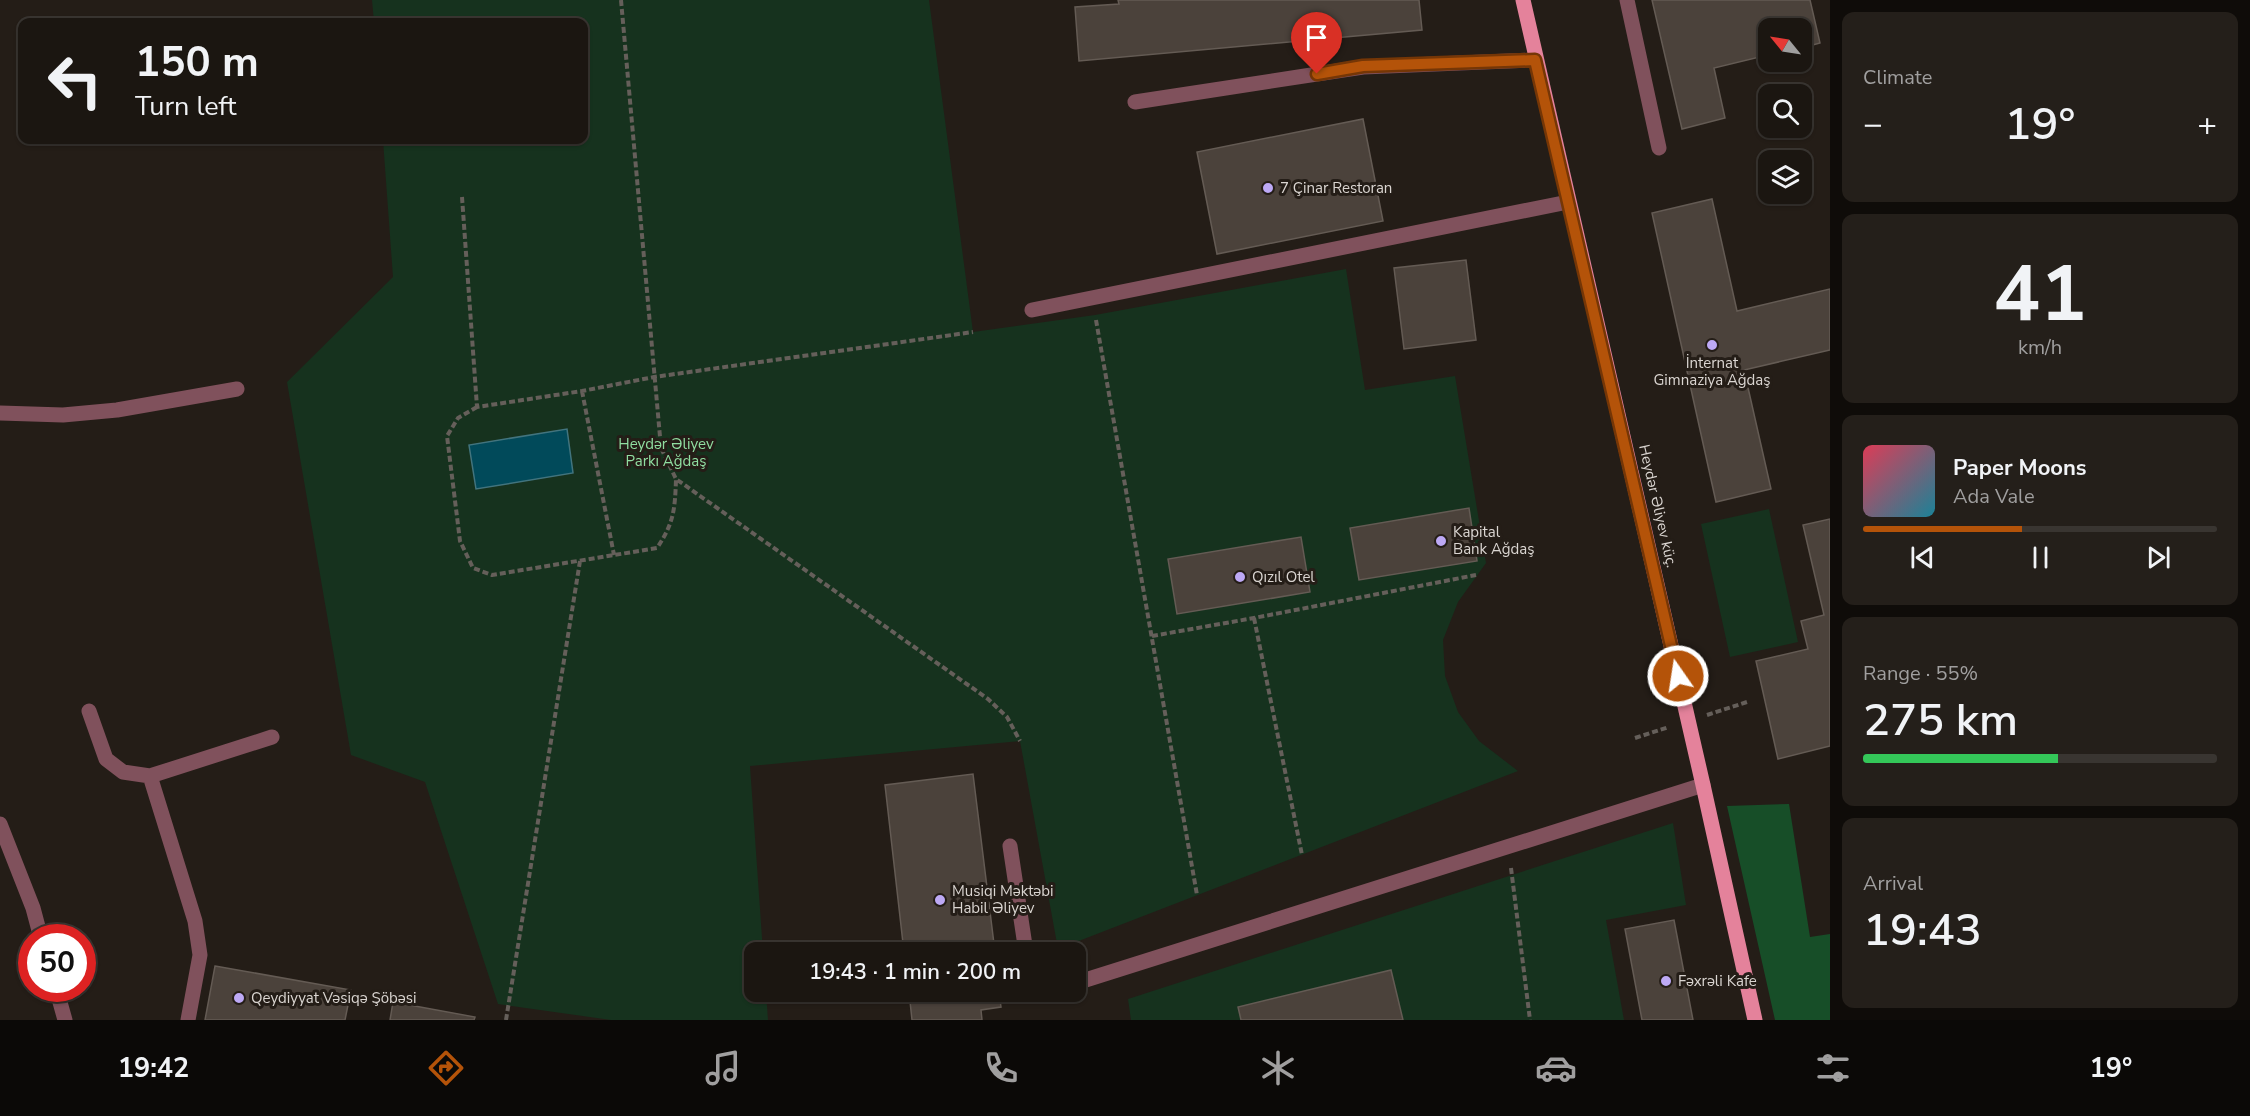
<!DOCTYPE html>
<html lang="en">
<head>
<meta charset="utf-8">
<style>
	:root { --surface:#1b1611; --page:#241f1a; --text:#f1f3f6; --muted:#a09f9f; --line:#393531; --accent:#b45309 }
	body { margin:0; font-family:"Nunito Sans",sans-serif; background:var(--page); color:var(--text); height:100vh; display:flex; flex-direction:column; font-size:22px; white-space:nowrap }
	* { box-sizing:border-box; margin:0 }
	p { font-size:20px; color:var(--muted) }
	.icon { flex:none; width:33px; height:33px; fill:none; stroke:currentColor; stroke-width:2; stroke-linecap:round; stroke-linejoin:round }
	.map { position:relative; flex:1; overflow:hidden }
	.side { display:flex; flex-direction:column; gap:12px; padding:12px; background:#0f0c09; width:420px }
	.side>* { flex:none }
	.hud { position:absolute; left:18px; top:18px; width:570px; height:126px; border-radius:12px; box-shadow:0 2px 4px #0004,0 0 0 2px var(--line); background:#1b1611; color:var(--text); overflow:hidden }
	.needle { width:39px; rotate:300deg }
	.buttons { position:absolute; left:1758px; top:18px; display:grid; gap:12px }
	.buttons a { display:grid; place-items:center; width:54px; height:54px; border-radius:12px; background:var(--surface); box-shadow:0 2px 4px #0004,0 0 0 2px var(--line); font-size:30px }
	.speed { position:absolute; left:18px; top:924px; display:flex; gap:12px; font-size:30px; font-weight:700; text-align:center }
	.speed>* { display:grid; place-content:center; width:78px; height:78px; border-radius:50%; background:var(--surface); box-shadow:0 2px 4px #0004,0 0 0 2px var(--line); line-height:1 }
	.speed .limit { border:9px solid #d22; background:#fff; color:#111 }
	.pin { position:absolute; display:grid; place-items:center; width:51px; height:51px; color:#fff; margin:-62px -26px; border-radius:50% 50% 50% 0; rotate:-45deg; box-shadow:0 0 6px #0007 }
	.pin .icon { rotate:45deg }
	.me { position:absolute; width:66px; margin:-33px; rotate:347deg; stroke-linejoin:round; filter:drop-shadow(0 0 4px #0008) }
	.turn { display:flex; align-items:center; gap:21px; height:126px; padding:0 18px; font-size:27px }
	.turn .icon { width:78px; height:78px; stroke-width:2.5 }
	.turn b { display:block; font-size:42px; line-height:51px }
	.big { font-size:45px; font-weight:600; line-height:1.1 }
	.side .widget { flex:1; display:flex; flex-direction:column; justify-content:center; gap:9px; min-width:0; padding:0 21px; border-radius:12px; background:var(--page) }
	.side .dial { align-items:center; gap:0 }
	.dial b { font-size:78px; line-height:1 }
	.song { display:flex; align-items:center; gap:18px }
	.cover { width:72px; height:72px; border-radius:9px; background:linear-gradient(135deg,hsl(350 70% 55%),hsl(190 70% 35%)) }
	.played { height:6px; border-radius:3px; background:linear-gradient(90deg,var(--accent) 45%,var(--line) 45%) }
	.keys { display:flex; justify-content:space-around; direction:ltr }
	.heat { display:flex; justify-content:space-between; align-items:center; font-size:33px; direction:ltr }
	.charge { height:9px; border-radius:4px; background:linear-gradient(90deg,#34c759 55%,var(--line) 0) }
	.trip { position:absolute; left:744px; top:942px; width:342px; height:60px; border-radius:12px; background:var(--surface); box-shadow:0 2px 4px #0004,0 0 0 2px var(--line); font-weight:600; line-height:60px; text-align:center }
	.dock { display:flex; height:96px; justify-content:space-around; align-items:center; background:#0b0907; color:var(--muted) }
	.dock .icon { width:42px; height:42px }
	.dock .on { color:var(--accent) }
	.dock b { font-size:27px; color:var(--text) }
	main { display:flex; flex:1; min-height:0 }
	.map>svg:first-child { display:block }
	.green { fill:#16321e }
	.forest { fill:#174e28 }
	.water { fill:#014a5a; stroke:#42747e; stroke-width:1.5 }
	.building { fill:#4b423b; stroke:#645b54; stroke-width:1.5 }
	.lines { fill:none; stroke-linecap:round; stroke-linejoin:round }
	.path { stroke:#655f5a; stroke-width:4; stroke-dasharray:6 3; stroke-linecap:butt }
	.minor { stroke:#80515c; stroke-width:15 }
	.major { stroke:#e4829b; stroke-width:15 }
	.route-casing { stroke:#753606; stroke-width:15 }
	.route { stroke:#b45309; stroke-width:10 }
	.poi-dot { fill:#bda9f5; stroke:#241d17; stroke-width:2 }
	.labels { text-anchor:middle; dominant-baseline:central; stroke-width:6; stroke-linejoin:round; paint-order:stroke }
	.poi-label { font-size:15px; fill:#dad5d1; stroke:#241d17; text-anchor:start }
	.park-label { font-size:15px; fill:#90dea1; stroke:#241d17 }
	.street-label { font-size:15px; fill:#dad5d1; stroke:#241d17 }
</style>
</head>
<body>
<main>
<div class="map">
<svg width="1830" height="1020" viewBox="0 0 1830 1020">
	<rect width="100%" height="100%" fill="#241d17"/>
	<path class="green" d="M372,0H929L973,332L1095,315L1346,269L1365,390L1455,376L1486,563L1458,602L1443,640L1445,676L1458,712L1479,741L1518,771L1058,949L1020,741L750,766L763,952H754V992H766L768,1020H611L498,1004L425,782L351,755L287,382L393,277L383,140H584V22H374Z
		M1769,509L1798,642L1730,657L1701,524Z
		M1673,823L1686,905L1606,920L1624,1020H1131L1128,999Z"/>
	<path class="forest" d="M1789,804L1810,937L1830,934V1020H1775L1727,806Z"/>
	<path class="water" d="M567,429L573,473L476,489L469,445Z"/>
	<path class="building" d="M1118,0H1419L1422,30L1079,61L1075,7L1119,4Z
		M1652,0H1810L1820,43L1802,48V28H1768V55L1714,68L1725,118L1682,129Z
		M1363,119L1383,221L1217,254L1197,152Z
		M1712,199L1737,311L1830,289V350L1744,370L1771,489L1716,502L1652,213Z
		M1466,260L1476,340L1404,349L1394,268Z
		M1469,508L1477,561L1359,580L1350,528Z
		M1830,519V746L1778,759L1756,661L1808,649L1801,621L1824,615L1803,525Z
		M1301,537L1310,592L1177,614L1168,559Z
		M973,774L995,952H904L885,785Z
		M1674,920L1693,1020H1642L1625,929Z
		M215,966L351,990L345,1020H205Z
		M1391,970L1403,1020H1241L1238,1007Z
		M909,992H999L1001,1007L981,1010L982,1020H912Z
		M393,1002L475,1017L474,1020H390Z"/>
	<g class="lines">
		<path class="path" d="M621,0L661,448L676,479L988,699L1007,717L1020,741
			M462,197L477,407L582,391L654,377L973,332
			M1096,320L1197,895
			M582,391L614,555
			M477,407L458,418L447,436L460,541L473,568L492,575L657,548C674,523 675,509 676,479
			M1254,618L1302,855
			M1152,636L1254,618L1476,575
			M1707,715L1747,702
			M1635,738L1669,727
			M1511,868L1530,1020
			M506,1020L580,561"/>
		<path class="minor" d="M1627,0L1659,148
			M1135,102L1363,67L1535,60
			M1032,310L1568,202
			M0,413L63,415L117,410L237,389
			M89,711L106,759L123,772L150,776L272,737
			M150,776L195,921L200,955L188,1020
			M0,824L33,908L41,938
			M1010,846L1026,952
			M1076,983L1703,785
			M56,988L65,1020"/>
		<path class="major" d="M1523,0L1703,785L1755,1020"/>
	</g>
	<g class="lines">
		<defs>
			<path id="route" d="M1317,74L1363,66L1535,60L1678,676"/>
		</defs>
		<use href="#route" class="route-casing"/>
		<use href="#route" class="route"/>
	</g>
	<g class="poi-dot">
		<circle cx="1268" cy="188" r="6"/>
		<circle cx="1712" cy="345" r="6"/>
		<circle cx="1441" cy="541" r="6"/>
		<circle cx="1240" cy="577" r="6"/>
		<circle cx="940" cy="900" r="6"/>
		<circle cx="1666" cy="981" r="6"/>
		<circle cx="239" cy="998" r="6"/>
	</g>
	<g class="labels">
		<g class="poi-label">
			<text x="1280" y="188">7 Çinar Restoran</text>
			<text x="1712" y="363" text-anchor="middle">İnternat<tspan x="1712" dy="17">Gimnaziya Ağdaş</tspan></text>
			<text x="1453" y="532">Kapital<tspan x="1453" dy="17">Bank Ağdaş</tspan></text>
			<text x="1252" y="577">Qızıl Otel</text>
			<text x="952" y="891">Musiqi Məktəbi<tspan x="952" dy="17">Habil Əliyev</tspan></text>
			<text x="1678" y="981">Fəxrəli Kafe</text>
			<text x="251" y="998">Qeydiyyat Vəsiqə Şöbəsi</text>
		</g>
		<g class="park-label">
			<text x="666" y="444">Heydər Əliyev<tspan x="666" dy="17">Parkı Ağdaş</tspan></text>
		</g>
		<g class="street-label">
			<text transform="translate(1658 506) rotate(77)">Heydər Əliyev küç.</text>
		</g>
	</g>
</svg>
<div class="buttons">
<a><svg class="needle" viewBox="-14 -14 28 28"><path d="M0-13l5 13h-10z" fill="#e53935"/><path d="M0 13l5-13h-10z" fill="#a09f9f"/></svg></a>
<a><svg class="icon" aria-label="search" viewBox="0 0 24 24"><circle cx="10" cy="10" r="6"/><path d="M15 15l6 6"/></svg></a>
<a><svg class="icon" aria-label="layers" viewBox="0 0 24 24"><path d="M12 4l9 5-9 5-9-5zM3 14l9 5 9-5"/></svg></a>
</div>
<div class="speed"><div class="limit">50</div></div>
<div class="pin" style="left:1317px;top:74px;background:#d93025"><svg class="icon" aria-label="arrive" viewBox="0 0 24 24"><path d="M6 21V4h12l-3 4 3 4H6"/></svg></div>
<svg class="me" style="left:1678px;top:676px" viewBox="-20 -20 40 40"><circle r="17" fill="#b45309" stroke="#fff" stroke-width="3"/><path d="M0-11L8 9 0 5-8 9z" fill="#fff"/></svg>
<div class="trip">19:43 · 1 min · 200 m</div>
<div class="hud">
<div class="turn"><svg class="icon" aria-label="left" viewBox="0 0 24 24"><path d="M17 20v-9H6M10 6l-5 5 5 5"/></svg><div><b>150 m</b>Turn left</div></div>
</div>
</div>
<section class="side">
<div class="widget"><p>Climate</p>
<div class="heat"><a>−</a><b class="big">19°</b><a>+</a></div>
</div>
<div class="widget dial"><b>41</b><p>km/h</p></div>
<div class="widget">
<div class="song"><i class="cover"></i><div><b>Paper Moons</b><p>Ada Vale</p></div></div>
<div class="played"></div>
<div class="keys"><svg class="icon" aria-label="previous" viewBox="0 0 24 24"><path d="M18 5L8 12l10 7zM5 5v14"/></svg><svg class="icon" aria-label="pause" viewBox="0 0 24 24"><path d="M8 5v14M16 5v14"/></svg><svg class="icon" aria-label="next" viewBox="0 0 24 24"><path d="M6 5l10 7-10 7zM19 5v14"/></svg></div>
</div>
<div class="widget"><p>Range · 55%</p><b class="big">275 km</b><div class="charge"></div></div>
<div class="widget"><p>Arrival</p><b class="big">19:43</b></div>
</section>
</main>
<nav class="dock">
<b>19:42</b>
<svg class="icon on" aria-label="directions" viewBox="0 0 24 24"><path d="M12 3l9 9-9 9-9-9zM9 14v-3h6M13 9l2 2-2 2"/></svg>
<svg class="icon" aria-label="music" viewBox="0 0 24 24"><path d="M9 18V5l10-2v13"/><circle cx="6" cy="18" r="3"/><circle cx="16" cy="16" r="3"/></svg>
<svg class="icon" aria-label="phone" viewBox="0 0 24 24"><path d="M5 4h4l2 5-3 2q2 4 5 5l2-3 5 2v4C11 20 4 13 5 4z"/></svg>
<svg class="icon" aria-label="climate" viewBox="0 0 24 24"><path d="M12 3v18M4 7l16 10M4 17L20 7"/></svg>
<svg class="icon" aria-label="car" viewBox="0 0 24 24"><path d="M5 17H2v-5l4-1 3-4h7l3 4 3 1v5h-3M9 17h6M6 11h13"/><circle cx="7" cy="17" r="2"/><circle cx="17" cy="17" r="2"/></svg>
<svg class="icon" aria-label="filters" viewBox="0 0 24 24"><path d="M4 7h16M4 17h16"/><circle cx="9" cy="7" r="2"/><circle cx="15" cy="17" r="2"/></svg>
<b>19°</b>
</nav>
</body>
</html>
